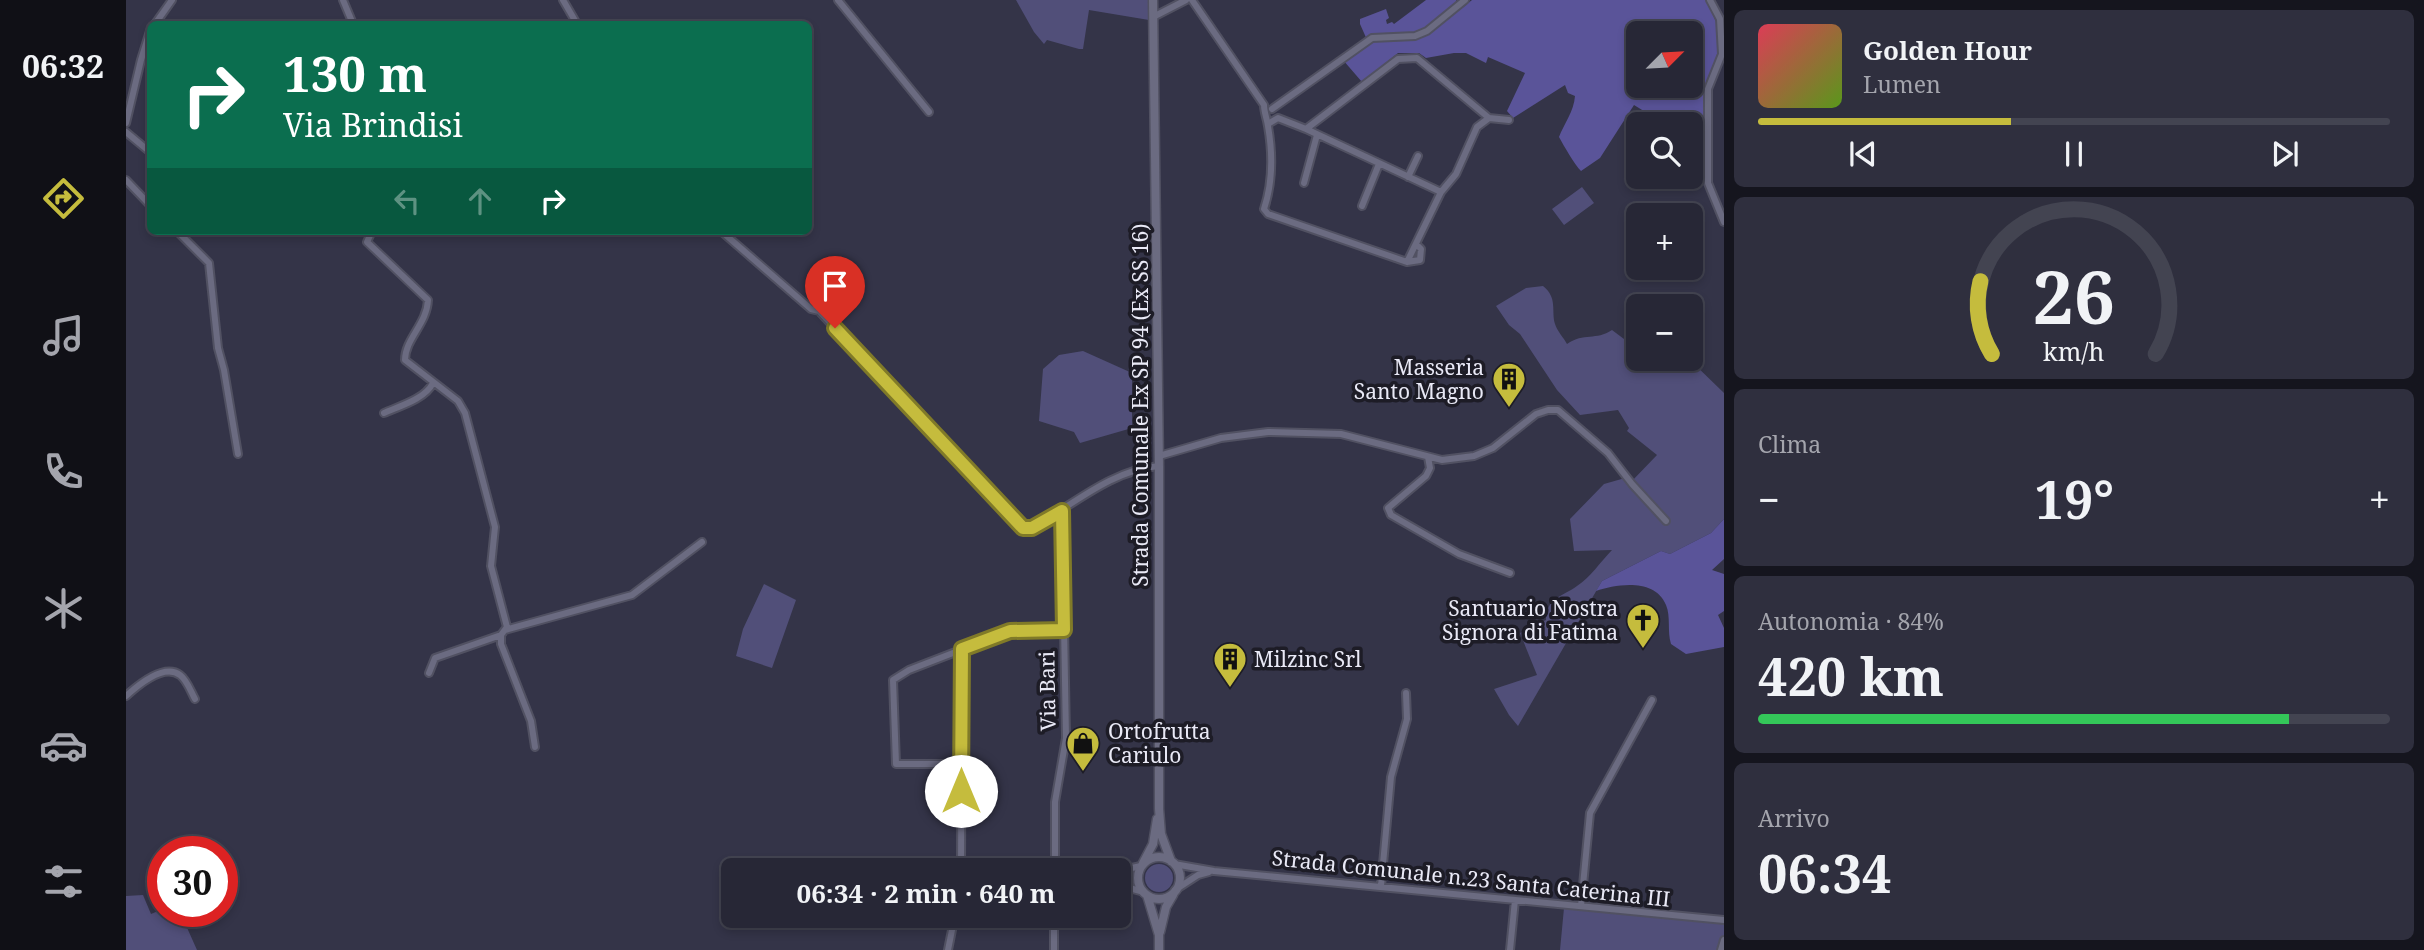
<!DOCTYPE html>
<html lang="it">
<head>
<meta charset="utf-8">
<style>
	:root { --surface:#272736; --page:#2f2f3e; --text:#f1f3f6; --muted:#a4a5ad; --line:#434451; --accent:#c5bc3d }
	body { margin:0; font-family:"Noto Serif",serif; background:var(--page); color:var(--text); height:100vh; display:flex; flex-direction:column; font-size:26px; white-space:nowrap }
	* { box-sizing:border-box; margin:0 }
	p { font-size:23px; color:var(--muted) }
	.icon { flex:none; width:38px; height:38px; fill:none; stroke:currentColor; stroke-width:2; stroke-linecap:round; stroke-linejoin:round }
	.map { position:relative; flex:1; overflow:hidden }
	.side { display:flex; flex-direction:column; gap:10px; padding:10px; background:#15151e; width:700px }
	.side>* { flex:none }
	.top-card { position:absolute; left:21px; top:21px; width:665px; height:214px; border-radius:10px; box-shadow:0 4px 10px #0003,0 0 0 2px var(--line); background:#0b6e4f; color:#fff; overflow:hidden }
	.needle { width:46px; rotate:66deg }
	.controls { position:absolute; left:1500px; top:21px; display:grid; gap:14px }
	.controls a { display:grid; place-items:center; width:77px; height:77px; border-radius:10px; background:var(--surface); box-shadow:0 4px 10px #0003,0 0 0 2px var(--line); font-size:35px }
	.speed { position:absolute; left:21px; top:836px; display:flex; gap:14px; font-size:35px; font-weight:700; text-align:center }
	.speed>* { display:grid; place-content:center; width:91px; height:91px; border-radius:50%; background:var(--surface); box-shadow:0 4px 10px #0003,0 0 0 2px var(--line); line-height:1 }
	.speed .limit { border:10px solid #d22; background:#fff; color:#111 }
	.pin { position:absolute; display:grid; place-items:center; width:60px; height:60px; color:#fff; margin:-72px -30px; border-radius:50% 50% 50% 0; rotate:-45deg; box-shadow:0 0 7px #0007 }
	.pin .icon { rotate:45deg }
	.me { position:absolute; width:77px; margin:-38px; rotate:0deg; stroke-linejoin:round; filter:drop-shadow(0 0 5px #0008) }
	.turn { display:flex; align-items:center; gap:24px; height:147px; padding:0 21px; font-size:32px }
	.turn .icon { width:91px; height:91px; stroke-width:2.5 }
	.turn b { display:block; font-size:49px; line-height:60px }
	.lanes { display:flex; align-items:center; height:66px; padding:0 21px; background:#0003; justify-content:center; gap:35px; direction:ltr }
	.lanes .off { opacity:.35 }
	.big { font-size:52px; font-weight:700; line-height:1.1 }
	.side .card { flex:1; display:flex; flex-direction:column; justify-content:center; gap:10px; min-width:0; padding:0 24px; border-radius:10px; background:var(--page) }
	.side .dial { align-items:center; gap:0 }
	.dial svg { height:182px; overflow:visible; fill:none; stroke:var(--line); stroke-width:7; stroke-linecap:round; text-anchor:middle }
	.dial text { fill:var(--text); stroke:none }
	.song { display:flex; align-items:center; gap:21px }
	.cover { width:84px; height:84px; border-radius:10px; background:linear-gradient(135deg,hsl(350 70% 55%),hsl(90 70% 35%)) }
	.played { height:7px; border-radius:4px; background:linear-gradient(90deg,var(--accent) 40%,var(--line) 40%) }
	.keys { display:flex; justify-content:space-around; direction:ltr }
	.heat { display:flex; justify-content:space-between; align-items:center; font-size:38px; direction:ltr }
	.charge { height:10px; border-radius:5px; background:linear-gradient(90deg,#34c759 84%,var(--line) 0) }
	.trip { position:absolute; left:595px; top:858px; width:410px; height:70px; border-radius:10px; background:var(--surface); box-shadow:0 4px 10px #0003,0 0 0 2px var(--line); font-weight:700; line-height:70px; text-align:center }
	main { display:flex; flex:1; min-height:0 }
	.tabs { display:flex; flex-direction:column; width:126px; justify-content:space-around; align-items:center; background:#101016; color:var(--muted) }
	.tabs .icon { width:49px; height:49px }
	.tabs .active { color:var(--accent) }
	.tabs b { font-size:32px; color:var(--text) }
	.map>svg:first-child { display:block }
	.green { fill:#514f79 }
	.forest { fill:#5a5499; fill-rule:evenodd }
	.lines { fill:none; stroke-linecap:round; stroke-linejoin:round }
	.minor-casing { stroke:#515162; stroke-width:10 }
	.secondary-casing { stroke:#515162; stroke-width:11 }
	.minor { stroke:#6b6b81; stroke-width:6 }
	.secondary { stroke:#6b6b81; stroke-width:8 }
	.route-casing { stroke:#807a28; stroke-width:18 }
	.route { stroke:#c5bc3d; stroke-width:12 }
	.labels { text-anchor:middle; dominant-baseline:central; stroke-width:7; stroke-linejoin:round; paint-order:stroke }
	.poi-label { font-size:21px; fill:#e9e9f6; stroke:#1d1c26; text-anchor:end }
	.street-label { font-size:21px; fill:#e9e9f6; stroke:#1d1c26 }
</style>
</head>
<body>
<main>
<nav class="tabs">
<b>06:32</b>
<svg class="icon active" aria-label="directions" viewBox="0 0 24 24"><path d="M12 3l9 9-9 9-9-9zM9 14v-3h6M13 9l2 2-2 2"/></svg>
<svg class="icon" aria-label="music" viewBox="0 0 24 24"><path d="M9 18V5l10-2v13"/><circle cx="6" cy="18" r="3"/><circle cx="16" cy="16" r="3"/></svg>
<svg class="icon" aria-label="phone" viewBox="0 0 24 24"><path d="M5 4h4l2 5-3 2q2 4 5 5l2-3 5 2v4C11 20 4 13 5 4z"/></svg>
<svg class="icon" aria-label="climate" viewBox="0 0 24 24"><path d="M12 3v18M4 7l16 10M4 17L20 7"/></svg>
<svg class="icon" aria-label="car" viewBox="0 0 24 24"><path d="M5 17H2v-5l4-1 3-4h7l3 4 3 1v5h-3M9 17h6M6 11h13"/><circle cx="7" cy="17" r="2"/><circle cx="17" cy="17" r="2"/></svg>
<svg class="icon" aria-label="filters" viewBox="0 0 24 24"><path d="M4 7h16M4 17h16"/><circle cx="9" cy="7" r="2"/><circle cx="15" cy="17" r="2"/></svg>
</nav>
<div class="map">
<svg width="1598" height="950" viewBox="0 0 1598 950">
	<rect width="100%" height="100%" fill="#343448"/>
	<path class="green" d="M890,0H1022L1023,20L963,10L957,49H953L921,40L918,44L908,32Z
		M1456,187L1468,203L1438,225L1426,209Z
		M1417,286C1432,298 1425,311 1429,324C1431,331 1438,338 1441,344C1458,332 1470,341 1486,330L1506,345L1512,341V359H1563L1598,393V519L1585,533L1544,554L1535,551L1476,581L1392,726L1383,715L1368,689L1411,675L1394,633L1420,620C1420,598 1436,597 1451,586C1464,578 1475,561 1486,550L1448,551L1444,519L1478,484L1499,478L1504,483L1531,455L1501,431L1503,428L1492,410L1454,415L1431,390L1394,334L1383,325L1370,306L1400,288Z
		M957,351L1006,373V428L954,443L948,432L913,421L917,369L933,355Z
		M638,584L670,600L646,668L610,656L617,629Z
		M1019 878a14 14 0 1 1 28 0a14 14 0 1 1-28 0Z
		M17,895L25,914L37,909V912H54L71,950H0V896Z
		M1438,908L1598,920V936L1593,950H1434Z"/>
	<path class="forest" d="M1300,0H1330L1335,9L1346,0H1581L1593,29L1592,53L1579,92V149L1565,140L1564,124H1539L1508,105L1474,158L1455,171C1448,164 1438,146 1433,137C1438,124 1448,111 1449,96L1442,93L1439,85L1387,118L1381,111L1399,73L1362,57L1360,63L1340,53H1328L1300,58L1293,53H1272L1236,82L1217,60L1242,42L1234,24V19L1260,9L1263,18L1260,20L1261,24L1266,22L1268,24ZM1512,33H1564V86H1512Z
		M1598,519V559L1586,570L1598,574V611L1592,615L1598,628V647L1560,654L1545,644C1541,631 1545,617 1540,605C1529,578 1491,584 1470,591L1476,581L1535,551L1544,554L1585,533Z"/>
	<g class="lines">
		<defs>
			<path id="minor" d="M217,0L227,24
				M437,0L451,24
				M712,0L803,112
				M1066,0L1138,105C1138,112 1141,119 1142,126C1147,155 1147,182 1138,209L1142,214L1281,262L1294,260L1295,249L1290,244
				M1584,0L1594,19L1596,54L1582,89V183L1598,222
				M1027,17L1060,0
				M29,24L46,0
				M1146,109L1246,38L1289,36L1301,31L1339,0
				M0,123L15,60L24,31
				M1142,124L1152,118L1180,129L1315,192
				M1180,129L1272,59L1291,58L1363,118L1383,120
				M0,132L24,152
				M1282,177L1292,156
				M0,180L24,205
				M1178,183L1191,135
				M1236,206L1253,164
				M51,231L83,263L92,348L98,370L112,454
				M246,231L241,242L302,300C301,324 279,339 279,360L332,401L339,413L369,527L365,566L381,627L375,635V644L405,721L409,747
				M595,231L685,309L693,311L897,528H906C947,505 985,470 1033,466
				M1281,262L1315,192L1330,174L1351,127L1363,118
				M258,413C274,406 299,399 307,383
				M1033,456L1095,438L1142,432L1215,434L1316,460L1348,456L1367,448L1410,414L1422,410H1432L1482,453L1506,484L1540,521
				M1302,457L1304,468L1300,476L1262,508L1265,515L1333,554L1384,573
				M379,630L506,595L576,542
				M836,649L835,870L1001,869L1015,866
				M303,673L309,658L375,635
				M0,696C11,686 38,663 54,675C61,680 65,692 69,699
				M835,764H770L767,680L783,670L884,631L938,630
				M1048,864L1088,871L1598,920
				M929,870V802L940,738L936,511
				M992,885L1018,892
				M1255,886L1265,777L1281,719L1280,693
				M1049,890L1072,875L1083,872
				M1455,906L1464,813L1526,700
				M822,950L829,915
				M928,950V915
				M1384,950L1389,900
				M1595,950L1598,940"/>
			<path id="secondary" d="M1027,0L1033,466V809L1035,834L1045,861
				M1012 878a21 21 0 1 1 42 0a21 21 0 1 1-42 0Z
				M1017,863L1027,844L1031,819
				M1021,895L1033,935V950
				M1034,932L1040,907L1047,895"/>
		</defs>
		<use href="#minor" class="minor-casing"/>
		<use href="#secondary" class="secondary-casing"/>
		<use href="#minor" class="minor"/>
		<use href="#secondary" class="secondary"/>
	</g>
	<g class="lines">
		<defs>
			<path id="route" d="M709,328L897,528H906L936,511L938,630L884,631L836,649L835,791"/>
		</defs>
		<use href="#route" class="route-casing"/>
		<use href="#route" class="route"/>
	</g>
	<defs>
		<symbol id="building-pin" viewBox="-11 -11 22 30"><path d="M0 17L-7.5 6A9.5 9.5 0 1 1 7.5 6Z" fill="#c5bc3d" stroke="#1d1c26"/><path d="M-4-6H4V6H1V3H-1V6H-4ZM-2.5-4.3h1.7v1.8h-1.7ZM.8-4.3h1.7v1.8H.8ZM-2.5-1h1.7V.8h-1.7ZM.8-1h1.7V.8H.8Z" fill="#111"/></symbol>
		<symbol id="church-pin" viewBox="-11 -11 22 30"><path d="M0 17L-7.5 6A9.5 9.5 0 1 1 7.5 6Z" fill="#c5bc3d" stroke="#1d1c26"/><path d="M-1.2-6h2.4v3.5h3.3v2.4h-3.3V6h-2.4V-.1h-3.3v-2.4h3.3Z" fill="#111"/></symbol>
		<symbol id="shop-pin" viewBox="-11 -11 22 30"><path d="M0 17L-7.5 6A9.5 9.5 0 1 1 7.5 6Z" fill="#c5bc3d" stroke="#1d1c26"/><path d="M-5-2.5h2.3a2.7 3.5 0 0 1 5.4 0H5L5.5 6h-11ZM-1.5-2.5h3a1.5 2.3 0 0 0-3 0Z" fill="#111"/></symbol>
	</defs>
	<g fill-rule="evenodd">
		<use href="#building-pin" x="1364" y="360" width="38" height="52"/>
		<use href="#church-pin" x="1498" y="601" width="38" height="52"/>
		<use href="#building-pin" x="1085" y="640" width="38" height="52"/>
		<use href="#shop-pin" x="938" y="724" width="38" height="52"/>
	</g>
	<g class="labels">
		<g class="poi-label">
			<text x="1358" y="367">Masseria<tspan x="1358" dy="24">Santo Magno</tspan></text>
			<text x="1492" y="608">Santuario Nostra<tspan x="1492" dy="24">Signora di Fatima</tspan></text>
			<text x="1128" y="659" text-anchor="start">Milzinc Srl</text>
			<text x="982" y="731" text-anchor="start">Ortofrutta<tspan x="982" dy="24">Cariulo</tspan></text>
		</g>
		<g class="street-label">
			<text transform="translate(1014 405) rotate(-90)">Strada Comunale Ex SP 94 (Ex SS 16)</text>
			<text transform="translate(921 691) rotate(-91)">Via Bari</text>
			<text transform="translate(1345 878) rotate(6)">Strada Comunale n.23 Santa Caterina III</text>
		</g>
	</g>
</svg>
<div class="controls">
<a><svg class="needle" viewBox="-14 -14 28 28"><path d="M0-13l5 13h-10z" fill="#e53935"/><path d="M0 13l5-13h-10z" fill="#a4a5ad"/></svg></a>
<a><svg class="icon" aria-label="search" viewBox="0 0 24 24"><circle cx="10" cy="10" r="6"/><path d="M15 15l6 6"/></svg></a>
<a>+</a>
<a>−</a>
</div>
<div class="speed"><div class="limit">30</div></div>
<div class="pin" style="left:709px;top:328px;background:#d93025"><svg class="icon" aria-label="arrive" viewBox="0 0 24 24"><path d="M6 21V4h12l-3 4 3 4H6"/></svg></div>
<svg class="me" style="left:835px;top:791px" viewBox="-20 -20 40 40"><circle r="19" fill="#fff"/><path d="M0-13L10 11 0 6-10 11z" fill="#c5bc3d"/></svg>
<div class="trip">06:34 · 2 min · 640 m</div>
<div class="top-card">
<div class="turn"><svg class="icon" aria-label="right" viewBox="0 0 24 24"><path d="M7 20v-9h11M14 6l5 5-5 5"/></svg><div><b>130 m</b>Via Brindisi</div></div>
<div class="lanes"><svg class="icon off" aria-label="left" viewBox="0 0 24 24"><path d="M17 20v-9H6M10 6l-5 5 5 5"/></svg><svg class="icon off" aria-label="ahead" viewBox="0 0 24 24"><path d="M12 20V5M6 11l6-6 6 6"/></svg><svg class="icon" aria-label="right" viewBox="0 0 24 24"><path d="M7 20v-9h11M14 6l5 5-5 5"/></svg></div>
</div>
</div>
<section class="side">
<div class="card">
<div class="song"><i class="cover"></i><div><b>Golden Hour</b><p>Lumen</p></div></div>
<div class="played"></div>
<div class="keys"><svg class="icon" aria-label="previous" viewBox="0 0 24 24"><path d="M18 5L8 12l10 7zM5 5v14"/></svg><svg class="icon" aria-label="pause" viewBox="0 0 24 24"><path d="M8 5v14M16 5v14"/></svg><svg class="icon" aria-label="next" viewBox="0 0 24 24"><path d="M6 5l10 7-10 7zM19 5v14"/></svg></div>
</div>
<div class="card dial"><svg viewBox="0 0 100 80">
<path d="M14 69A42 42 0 1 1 86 69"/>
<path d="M14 69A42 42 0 0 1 9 37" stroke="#c5bc3d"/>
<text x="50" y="56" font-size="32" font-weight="700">26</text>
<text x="50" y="72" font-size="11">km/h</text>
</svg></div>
<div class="card"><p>Clima</p>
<div class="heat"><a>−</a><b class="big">19°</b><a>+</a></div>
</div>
<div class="card"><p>Autonomia · 84%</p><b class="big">420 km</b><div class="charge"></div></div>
<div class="card"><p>Arrivo</p><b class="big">06:34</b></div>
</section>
</main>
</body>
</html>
